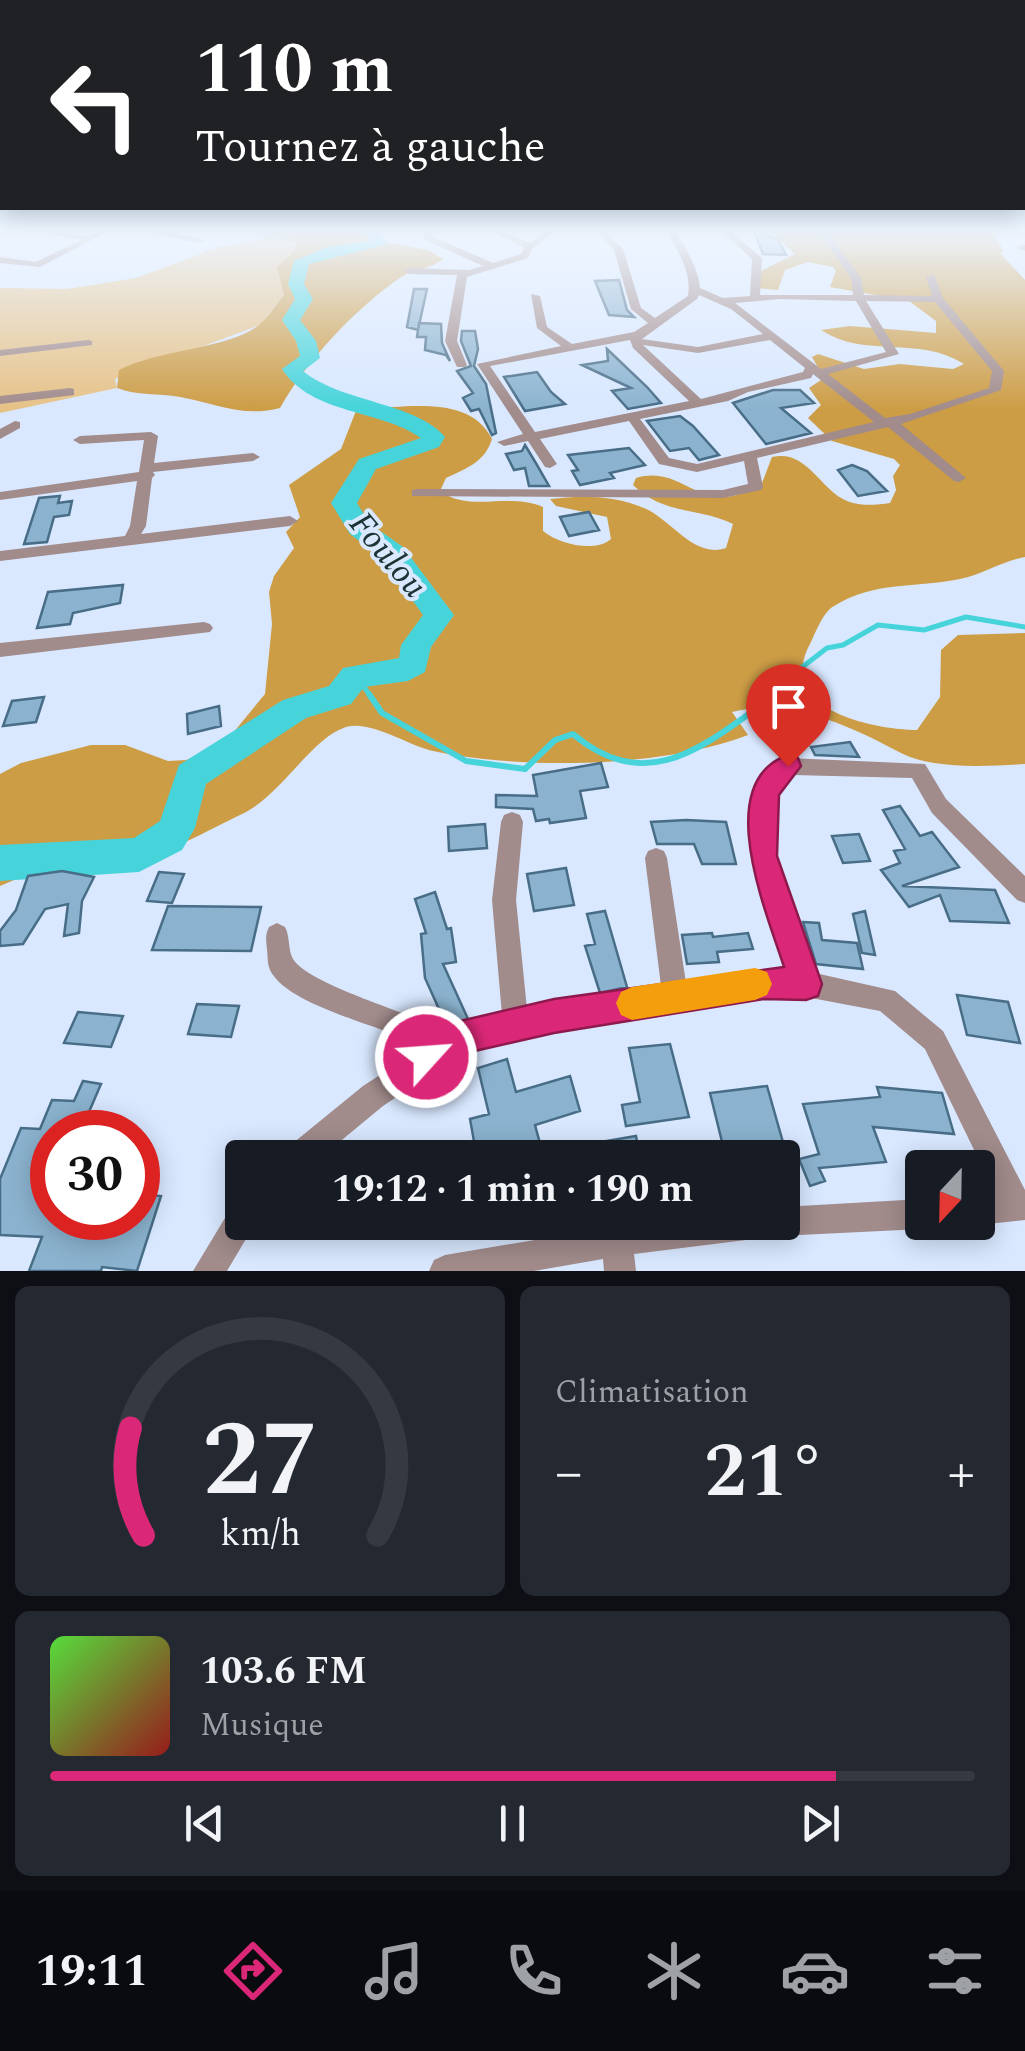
<!DOCTYPE html>
<html lang="fr">
<head>
<meta charset="utf-8">
<style>
	:root { --surface:#171b24; --page:#242831; --text:#f1f3f6; --muted:#9ea1a6; --line:#363941; --accent:#db2777 }
	body { margin:0; font-family:Spectral,serif; background:var(--page); color:var(--text); height:100vh; display:flex; flex-direction:column; font-size:38px; white-space:nowrap }
	* { box-sizing:border-box; margin:0 }
	p { font-size:32px; color:var(--muted) }
	.icon { flex:none; width:55px; height:55px; fill:none; stroke:currentColor; stroke-width:2; stroke-linecap:round; stroke-linejoin:round }
	.map { position:relative; height:1271px; overflow:hidden }
	.side { display:flex; flex-direction:column; gap:15px; padding:15px; background:#0d0f14; flex:1 }
	.side>* { flex:none }
	.hud { position:absolute; left:0px; top:0px; width:1025px; height:210px; box-shadow:0 5px 25px #0003; background:#202124; color:#fff; overflow:hidden }
	.needle { width:65px; rotate:202deg }
	.tools { position:absolute; left:905px; top:1150px; display:grid; gap:20px }
	.tools a { display:grid; place-items:center; width:90px; height:90px; border-radius:10px; background:var(--surface); box-shadow:0 5px 25px #0003; font-size:50px }
	.speed { position:absolute; left:30px; top:1110px; display:flex; gap:20px; font-size:50px; font-weight:700; text-align:center }
	.speed>* { display:grid; place-content:center; width:130px; height:130px; border-radius:50%; background:var(--surface); box-shadow:0 5px 25px #0003; line-height:1 }
	.speed .limit { border:15px solid #d22; background:#fff; color:#111 }
	.pin { position:absolute; display:grid; place-items:center; width:85px; height:85px; color:#fff; margin:-102px -42px; border-radius:50% 50% 50% 0; rotate:-45deg; box-shadow:0 0 10px #0007 }
	.pin .icon { rotate:45deg }
	.me { position:absolute; width:110px; margin:-55px; rotate:64deg; stroke-linejoin:round; filter:drop-shadow(0 0 8px #0008) }
	.turn { display:flex; align-items:center; gap:35px; height:210px; padding:0 30px; font-size:45px }
	.turn .icon { width:130px; height:130px; stroke-width:2.5 }
	.turn b { display:block; font-size:70px; line-height:85px }
	.big { font-size:75px; font-weight:700; line-height:1.1 }
	.side .card { flex:1; display:flex; flex-direction:column; justify-content:center; gap:15px; min-width:0; padding:0 35px; border-radius:15px; background:var(--page) }
	.side .dial { align-items:center; gap:0 }
	.dial svg { height:260px; overflow:visible; fill:none; stroke:var(--line); stroke-width:7; stroke-linecap:round; text-anchor:middle }
	.dial text { fill:var(--text); stroke:none }
	.song { display:flex; align-items:center; gap:30px }
	.cover { width:120px; height:120px; border-radius:15px; background:linear-gradient(135deg,hsl(110 70% 55%),hsl(0 70% 35%)) }
	.played { height:10px; border-radius:5px; background:linear-gradient(90deg,var(--accent) 85%,var(--line) 85%) }
	.keys { display:flex; justify-content:space-around; direction:ltr }
	.heat { display:flex; justify-content:space-between; align-items:center; font-size:55px; direction:ltr }
	.side .tiles { flex:1; display:grid; gap:15px; grid-template-columns:1fr 1fr }
	.card:last-child { grid-column:span 2 }
	.trip { position:absolute; left:225px; top:1140px; width:575px; height:100px; border-radius:10px; background:var(--surface); box-shadow:0 5px 25px #0003; font-weight:700; line-height:100px; text-align:center }
	.tabs { display:flex; height:160px; justify-content:space-around; align-items:center; background:#090b0e; color:var(--muted) }
	.tabs .icon { width:70px; height:70px }
	.tabs .on { color:var(--accent) }
	.tabs b { font-size:45px; color:var(--text) }
	.map>svg:first-child { display:block }
	.green { fill:#e6c287 }
	.forest { fill:#cd9d46 }
	.lines { fill:none; stroke-linecap:round; stroke-linejoin:round }
	.stream-far1 { stroke:#46d4da; stroke-width:5 }
	.stream { stroke:#46d4da; stroke-width:6 }
	.river { fill:#46d4da; fill-rule:evenodd }
	.building { fill:#8bb3cf; stroke:#486d87; stroke-width:2.5 }
	.minor { fill:#a18b8b; fill-rule:evenodd }
	.route { fill:#db2777; stroke:#8e194d; stroke-width:2.5 }
	.slow { fill:#f59e0b }
	.labels { text-anchor:middle; dominant-baseline:central; stroke-width:8; stroke-linejoin:round; paint-order:stroke }
	.water-label { font-size:35px; font-style:italic; fill:#1c3334; stroke:#d9e8ff }
</style>
</head>
<body>
<div class="map">
<svg width="1025" height="1271" viewBox="0 0 1025 1271">
	<rect width="100%" height="100%" fill="#d9e8ff"/>
	<path class="green" d="M279,236L297,241L284,295L260,325L115,379L117,388L0,413V288L67,289L136,278L219,247Z"/>
	<path class="forest" d="M271,231H396L372,234L369,239L428,250L443,259C431,269 414,269 401,277C355,309 307,360 280,408C243,418 215,403 180,397C158,393 137,396 117,388L119,370C159,349 229,349 259,325C268,317 276,305 284,295L277,267L294,252L297,242L279,236L260,242Z
		M770,231H991L1004,251L1000,253L1025,280V557C1002,561 982,575 960,579C916,588 874,581 834,606C823,612 816,632 810,644C775,709 871,729 917,730L940,697L941,650L958,635L1025,633V764C989,766 934,770 901,753C851,726 789,697 732,712L748,735C663,768 521,770 433,751C409,746 371,720 346,727C311,738 282,795 242,814C210,829 165,857 129,857C117,857 104,848 92,850C62,854 28,875 0,886V774L21,763L91,745H125L168,761L186,760L223,745L265,694L272,624L269,592L274,576L294,548L286,532L300,517L289,485L341,449L359,403L367,408C407,408 470,394 492,439C485,462 467,468 446,478L440,491C470,513 509,492 543,507V531C559,544 595,553 611,539L607,517L556,506L550,499C581,495 614,495 644,508C671,519 694,559 726,548L733,524C698,507 663,515 633,485L636,478C686,463 701,523 762,483L772,457C805,449 819,486 843,499C857,507 875,505 890,503L896,490L893,476L900,465L894,459L832,441L808,418L821,405L809,388L824,378L812,357L818,354L864,369L900,364L953,369L964,364C919,335 864,359 821,330L850,326L936,333V321L909,301L830,287L836,271L833,267L808,262L785,270L778,290L757,288L761,271L795,254Z"/>
	<g class="lines">
		<path class="stream-far1" d="M347,684L364,687L371,697
			M774,697L792,675L827,648L843,645L878,625L924,630L966,617L1025,627"/>
		<path class="stream" d="M369,694L382,713L466,761L525,769L555,740L573,734C651,800 710,740 777,694"/>
		<path class="river" d="M363,231H378L388,244L309,264L304,284L313,299L300,320L316,341L320,358L303,371C342,403 416,402 445,437L439,447L376,469L357,503L369,523L403,547L454,615L431,647L425,672L408,681L364,687L351,704L306,718L206,784L195,828L182,850L139,872L0,881V845L134,838L160,821L179,765L283,700L329,686L343,668L399,658L401,645L423,615L383,559L350,534L331,503L359,459L421,438C380,409 312,415 282,369L300,356L296,341L282,320L295,299L288,284L294,261L327,247L370,241Z"/>
	</g>
	<path class="building" d="M754,231L778,239L786,255L763,254Z
		M619,280L627,310L634,317L609,315L595,281Z
		M414,289H427L418,330L407,327Z
		M419,323L441,324L442,343L450,361L446,355L425,350L426,337H417Z
		M462,331H475L478,349L474,366L486,384L496,433L492,435L479,409L471,411L463,398L473,393L457,371L471,366L461,341Z
		M607,349L647,387L661,403L628,409L612,391L631,388L582,365L608,361Z
		M537,372L551,392L565,404L525,411L504,377Z
		M773,390H800L814,403L781,408L811,433L766,444L733,403Z
		M680,416L693,426L719,455L699,460L689,448L670,451L647,421Z
		M525,445L537,465L549,486H529L525,468L514,470L506,454L522,451Z
		M629,448L645,465L610,473L614,478L580,485L572,471L578,470L568,455Z
		M852,465L867,471L887,491L858,496L838,470Z
		M60,496L58,503L72,501L69,515L54,517L47,542L24,544L39,498Z
		M589,512L599,530L569,536L560,517Z
		M123,585L120,603L73,613L70,624L37,628L48,592Z
		M44,697L36,722L3,726L12,701Z
		M219,706L221,726L188,734L187,714Z
		M850,742L859,757L815,755L811,747Z
		M601,763L608,787L580,791L586,818L550,823L549,819L536,821L533,809L496,807V795L537,796L533,775Z
		M900,806L920,836L932,832L959,867L902,886L995,890L1009,923L950,921L940,895L909,907L881,870L900,863L894,851L905,849L883,810Z
		M686,820L726,822L736,864H702L694,844H657L651,822Z
		M485,824L487,848L449,851L448,827Z
		M859,834L870,861L843,863L832,836Z
		M566,868L574,905L534,911L527,874Z
		M62,871L94,877L82,901L79,933L64,936L68,904L45,909L23,944L0,946V931L16,910L28,876Z
		M159,872L184,874L172,903L147,901Z
		M435,892L447,929L451,928L456,962L443,964L468,1019L447,1027L425,978L421,934L426,933L415,899Z
		M168,906L261,907L251,951L152,950Z
		M605,911L627,987L600,993L585,946L595,944L587,914Z
		M865,911L875,955L862,953L853,914Z
		M803,922L819,923L822,940L857,943L863,969L816,964Z
		M712,933L713,937L748,933L753,949L717,952L719,962L687,964L682,935Z
		M957,995L1008,1002L1020,1043L967,1035Z
		M197,1004L239,1006L231,1037L188,1034Z
		M78,1012L123,1016L111,1047L64,1043Z
		M670,1044L689,1117L626,1126L622,1105L640,1102L629,1048Z
		M507,1059L516,1092L570,1076L580,1111L535,1125L544,1158H477L470,1119L489,1114L478,1068Z
		M83,1081L101,1084L86,1119L78,1118L72,1132H52V1218H138V1194L161,1196L137,1271L102,1267L101,1271H29L42,1237L0,1235V1179L21,1128L40,1129L52,1100L74,1101Z
		M767,1086L786,1153L726,1158L710,1093Z
		M877,1087L942,1093L954,1134L873,1127L886,1162L819,1168L825,1181L810,1186L799,1159L819,1154L803,1104L880,1097Z
		M636,1136L640,1158H592L589,1144Z"/>
	<g class="lines">
		<path class="minor" d="M35,231L89,236L97,231H109L40,267L0,263V257L36,262L81,240Z
			M144,231H165L204,240L200,243Z
			M425,231H434L431,236L493,263L521,254L524,247L489,231H502L530,243L545,231H555L532,249L528,258L467,277L457,341L467,365L465,367H457L445,341L457,275L409,274L404,271L409,268L469,270L483,266L423,239Z
			M597,231H606L623,249L641,308L655,318L688,296C692,272 678,252 667,231H676C686,250 698,267 700,288L723,298L750,296L752,259L721,231H731L762,258L760,295H853L851,278L818,231H826L861,278L864,295L932,296L926,277L934,275L943,298L1004,371L1001,390L901,424L966,478L959,482L954,481L888,427L757,458L763,487L761,490L723,498L412,496V490L417,489L723,490L748,484L744,461L697,472L659,464L629,421L540,439L557,464L550,468L545,467L528,441L504,446L497,442L523,434L477,364L561,346L537,328L531,294L540,296L547,327L572,344L634,332L648,323L631,309L614,250ZM699,295L731,309L763,334L698,347L642,339L697,299ZM780,299L856,301L886,352L821,369L735,303ZM866,301L935,302L992,371L989,388L910,414L885,418L828,374L899,354ZM630,340L633,348L689,401L535,432L490,366ZM770,340L805,368L803,372L701,399L643,345L698,353ZM813,374L874,422L697,464L669,458L640,419L728,401L748,392L811,378Z
			M1022,245H1025V251L1017,248Z
			M88,340L92,341V345L0,356V350Z
			M70,388L74,389V395L0,404V396Z
			M15,421L20,422V428L0,439V429Z
			M151,432L158,436L154,463L253,453L260,457L253,461L153,472L155,475L152,478L146,526L141,534L290,516L298,521L290,526L0,561V551L125,536L130,526L137,481L0,500V492L139,472L144,440L80,444L73,440L80,436Z
			M204,622L210,624L213,628L210,632L0,657V643Z
			M788,758L925,764L946,799L1025,876V903L1017,900L932,813L912,778L793,775L776,794L773,855L815,973L895,991L943,1031L1025,1190V1220L978,1225L972,1222H978V1195L995,1193L925,1049L880,1011L806,997L764,995L553,1029L466,1050L383,1106L320,1158H283L287,1148L363,1086L423,1047C386,1026 292,1008 271,972C267,965 268,957 267,949C266,940 265,935 269,927L277,923L285,927C290,936 288,948 292,957C304,984 417,1015 447,1031L460,1025L502,1015L492,900L501,822L504,815L512,812L520,815L523,822L516,900L527,1009L661,986L645,858L648,851L656,848L664,851L667,858L686,983L764,971H789L751,855L756,791L781,760Z
			M922,1199V1222H933L922,1229L779,1236L634,1254L636,1271H604L603,1259L534,1271H429L434,1260L445,1255L617,1226L644,1222H782V1207Z
			M242,1204V1222H256L227,1271H193L231,1208Z"/>
	</g>
	<linearGradient id="sky" x2="0" y2="1"><stop stop-color="#67c1e2"/><stop offset="0.56" stop-color="#eef5ff"/><stop offset="1" stop-color="#eef5ff" stop-opacity="0"/></linearGradient>
	<rect width="1025" height="409" fill="url(#sky)"/>
	<path class="route" d="M788,755L798,758L801,766L779,795L777,856L822,984L818,996L806,1000L764,999L554,1033L466,1053L426,1074L414,1069L409,1057L414,1045L460,1021L554,999L784,967C768,916 710,782 788,755Z"/>
	<path class="slow" d="M755,968L767,972L772,984L767,995L755,1000L632,1020L621,1015L616,1003L621,992L632,987Z"/>
	<g class="labels">
		<g class="water-label">
			<text transform="translate(388 555) rotate(50)">Foulou</text>
		</g>
	</g>
</svg>
<div class="tools">
<a><svg class="needle" viewBox="-14 -14 28 28"><path d="M0-13l5 13h-10z" fill="#e53935"/><path d="M0 13l5-13h-10z" fill="#9ea1a6"/></svg></a>
</div>
<div class="speed"><div class="limit">30</div></div>
<div class="pin" style="left:788px;top:766px;background:#d93025"><svg class="icon" aria-label="arrive" viewBox="0 0 24 24"><path d="M6 21V4h12l-3 4 3 4H6"/></svg></div>
<svg class="me" style="left:426px;top:1057px" viewBox="-20 -20 40 40"><circle r="17" fill="#db2777" stroke="#fff" stroke-width="3"/><path d="M0-11L8 9 0 5-8 9z" fill="#fff"/></svg>
<div class="trip">19:12 · 1 min · 190 m</div>
<div class="hud">
<div class="turn"><svg class="icon" aria-label="left" viewBox="0 0 24 24"><path d="M17 20v-9H6M10 6l-5 5 5 5"/></svg><div><b>110 m</b>Tournez à gauche</div></div>
</div>
</div>
<section class="side">
<div class="tiles">
<div class="card dial"><svg viewBox="0 0 100 80">
<path d="M14 69A42 42 0 1 1 86 69"/>
<path d="M14 69A42 42 0 0 1 10 36" stroke="#db2777"/>
<text x="50" y="56" font-size="32" font-weight="700">27</text>
<text x="50" y="72" font-size="11">km/h</text>
</svg></div>
<div class="card"><p>Climatisation</p>
<div class="heat"><a>−</a><b class="big">21°</b><a>+</a></div>
</div>
<div class="card">
<div class="song"><i class="cover"></i><div><b>103.6 FM</b><p>Musique</p></div></div>
<div class="played"></div>
<div class="keys"><svg class="icon" aria-label="previous" viewBox="0 0 24 24"><path d="M18 5L8 12l10 7zM5 5v14"/></svg><svg class="icon" aria-label="pause" viewBox="0 0 24 24"><path d="M8 5v14M16 5v14"/></svg><svg class="icon" aria-label="next" viewBox="0 0 24 24"><path d="M6 5l10 7-10 7zM19 5v14"/></svg></div>
</div>
</div>
</section>
<nav class="tabs">
<b>19:11</b>
<svg class="icon on" aria-label="directions" viewBox="0 0 24 24"><path d="M12 3l9 9-9 9-9-9zM9 14v-3h6M13 9l2 2-2 2"/></svg>
<svg class="icon" aria-label="music" viewBox="0 0 24 24"><path d="M9 18V5l10-2v13"/><circle cx="6" cy="18" r="3"/><circle cx="16" cy="16" r="3"/></svg>
<svg class="icon" aria-label="phone" viewBox="0 0 24 24"><path d="M5 4h4l2 5-3 2q2 4 5 5l2-3 5 2v4C11 20 4 13 5 4z"/></svg>
<svg class="icon" aria-label="climate" viewBox="0 0 24 24"><path d="M12 3v18M4 7l16 10M4 17L20 7"/></svg>
<svg class="icon" aria-label="car" viewBox="0 0 24 24"><path d="M5 17H2v-5l4-1 3-4h7l3 4 3 1v5h-3M9 17h6M6 11h13"/><circle cx="7" cy="17" r="2"/><circle cx="17" cy="17" r="2"/></svg>
<svg class="icon" aria-label="filters" viewBox="0 0 24 24"><path d="M4 7h16M4 17h16"/><circle cx="9" cy="7" r="2"/><circle cx="15" cy="17" r="2"/></svg>
</nav>
</body>
</html>
